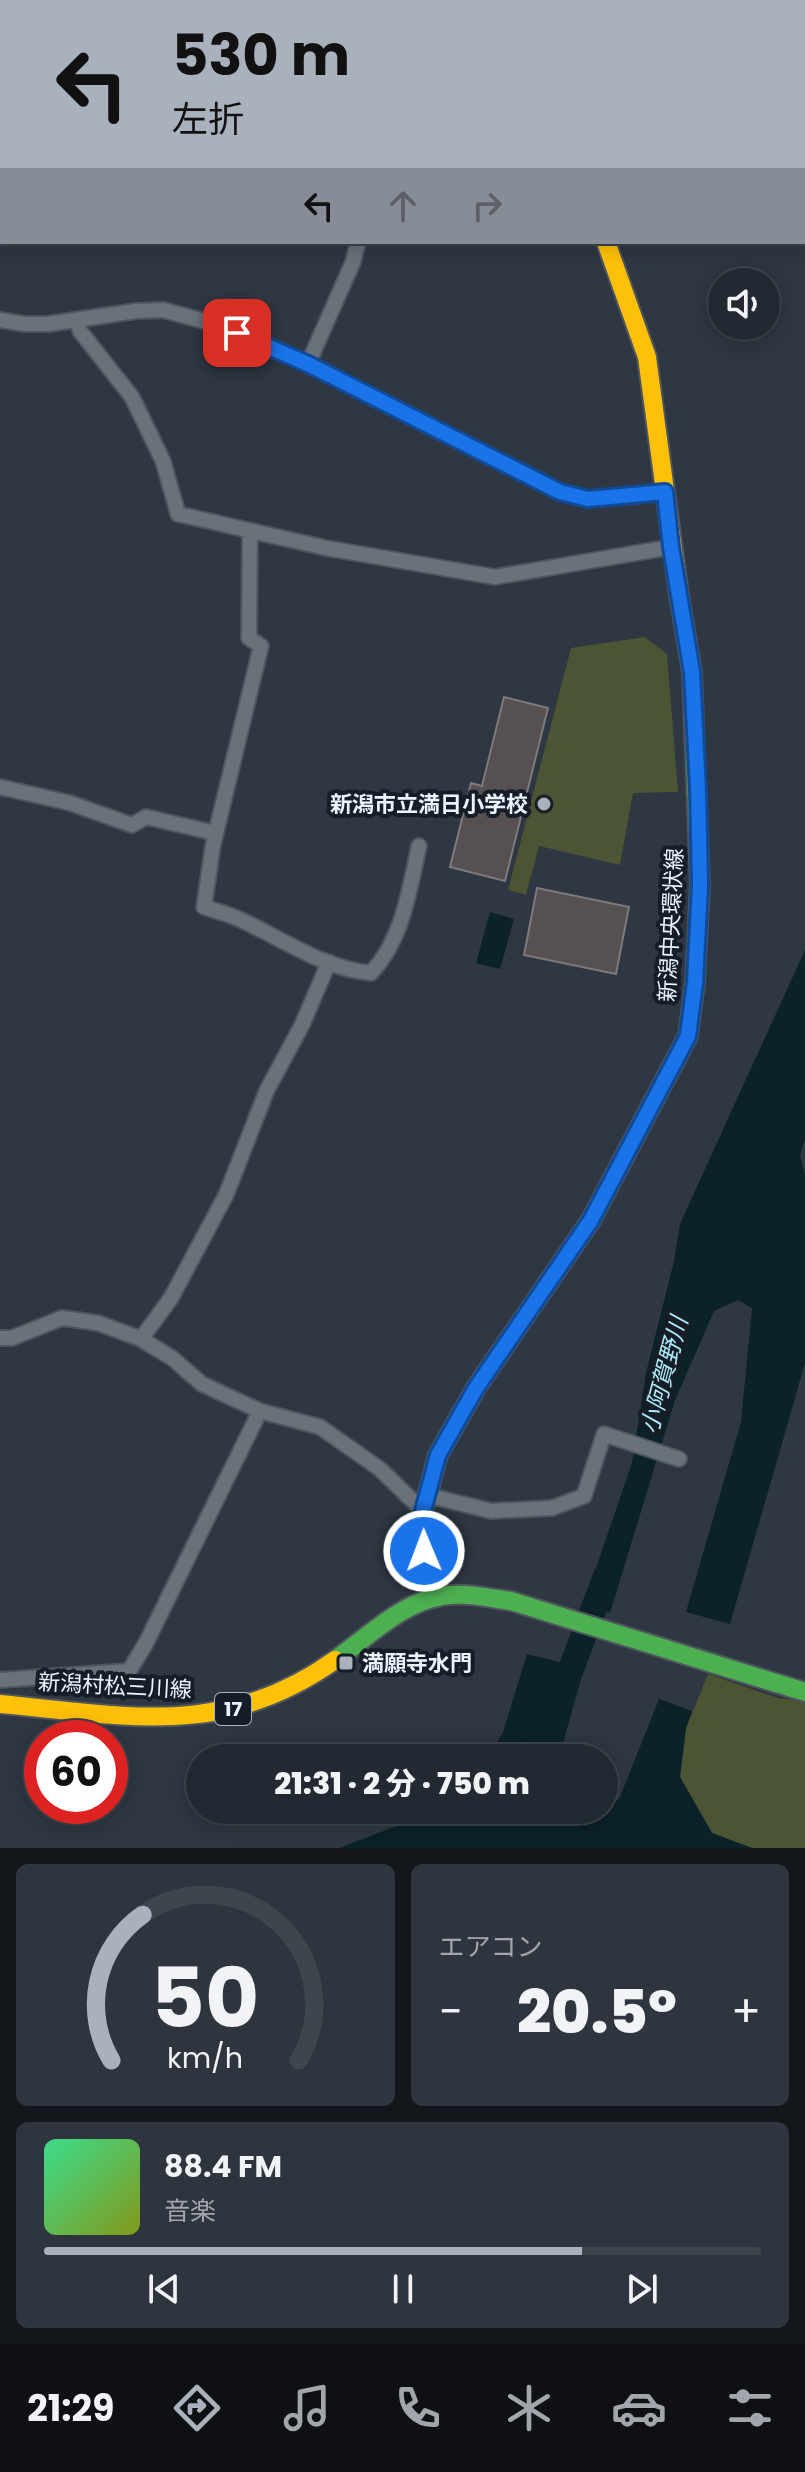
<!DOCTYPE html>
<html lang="ja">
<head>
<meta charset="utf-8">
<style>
	:root { --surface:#222932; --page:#2e353e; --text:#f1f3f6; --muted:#a2a6ac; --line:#3f454d; --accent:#a9b1bc }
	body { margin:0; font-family:Poppins,"Noto Sans JP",sans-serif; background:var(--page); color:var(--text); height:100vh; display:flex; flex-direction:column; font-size:30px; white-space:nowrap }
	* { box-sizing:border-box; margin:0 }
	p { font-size:26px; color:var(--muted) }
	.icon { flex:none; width:44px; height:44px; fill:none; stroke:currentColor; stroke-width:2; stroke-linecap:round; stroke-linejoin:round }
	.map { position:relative; height:1848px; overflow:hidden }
	.sheet { display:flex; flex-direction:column; gap:16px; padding:16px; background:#13171c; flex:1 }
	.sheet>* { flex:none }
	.hud { position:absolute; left:0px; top:0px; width:806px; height:244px; box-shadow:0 4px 20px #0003,0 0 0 2px var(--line); background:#a9b1bc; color:#111; overflow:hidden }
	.tools { position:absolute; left:708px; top:268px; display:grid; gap:16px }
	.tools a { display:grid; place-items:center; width:72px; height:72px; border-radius:50%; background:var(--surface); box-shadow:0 4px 20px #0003,0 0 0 2px var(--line); font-size:40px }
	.speed { position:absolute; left:24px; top:1720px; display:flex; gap:16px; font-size:40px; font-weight:700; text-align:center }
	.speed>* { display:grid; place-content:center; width:104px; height:104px; border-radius:50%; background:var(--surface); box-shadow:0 4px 20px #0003,0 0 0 2px var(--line); line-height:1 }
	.speed .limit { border:12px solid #d22; background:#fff; color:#111 }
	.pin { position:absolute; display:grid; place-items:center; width:68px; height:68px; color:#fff; margin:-34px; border-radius:16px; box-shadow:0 4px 12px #0006 }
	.me { position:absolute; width:88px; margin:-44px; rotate:359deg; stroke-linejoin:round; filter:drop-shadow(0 0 6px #0008) }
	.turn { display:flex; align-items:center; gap:28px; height:168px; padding:0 40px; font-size:36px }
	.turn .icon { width:104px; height:104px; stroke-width:2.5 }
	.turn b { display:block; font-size:56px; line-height:68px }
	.lanes { display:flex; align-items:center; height:76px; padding:0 40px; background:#0003; justify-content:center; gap:40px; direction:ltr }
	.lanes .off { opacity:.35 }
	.big { font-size:60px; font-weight:800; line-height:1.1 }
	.sheet .tile { flex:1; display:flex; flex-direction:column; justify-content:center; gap:12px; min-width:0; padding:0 28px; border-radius:12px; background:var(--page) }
	.sheet .dial { align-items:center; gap:0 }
	.dial svg { height:208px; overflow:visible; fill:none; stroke:var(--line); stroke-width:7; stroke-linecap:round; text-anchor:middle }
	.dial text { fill:var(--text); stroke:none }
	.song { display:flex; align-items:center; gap:24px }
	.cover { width:96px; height:96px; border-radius:12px; background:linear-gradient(135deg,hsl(150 70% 55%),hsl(70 70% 35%)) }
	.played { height:8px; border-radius:4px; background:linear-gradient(90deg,var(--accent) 75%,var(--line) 75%) }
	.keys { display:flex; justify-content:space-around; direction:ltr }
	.heat { display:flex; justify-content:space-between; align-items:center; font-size:44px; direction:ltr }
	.sheet .tiles { flex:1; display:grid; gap:16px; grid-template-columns:1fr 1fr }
	.tile:last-child { grid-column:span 2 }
	.trip { position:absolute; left:186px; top:1744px; width:432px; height:80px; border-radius:40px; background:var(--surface); box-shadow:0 4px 20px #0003,0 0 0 2px var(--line); font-weight:800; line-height:80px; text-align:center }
	.menu { display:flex; height:128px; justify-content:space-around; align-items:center; background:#0e1014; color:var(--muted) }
	.menu .icon { width:56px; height:56px }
	.menu .on { color:var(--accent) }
	.menu b { font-size:36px; color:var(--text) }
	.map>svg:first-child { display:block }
	.green { fill:#4b5534 }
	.water { fill:#0b2229 }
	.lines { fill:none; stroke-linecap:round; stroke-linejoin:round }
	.river { stroke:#0b2229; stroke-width:26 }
	.building { fill:#575052; stroke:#7c7a7c; stroke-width:2 }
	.street-casing { stroke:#4e555f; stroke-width:18 }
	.fast-casing { stroke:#4e555f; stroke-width:22 }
	.slow-casing { stroke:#4e555f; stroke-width:22 }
	.street { stroke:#6a7179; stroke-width:14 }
	.fast { stroke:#4caf50; stroke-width:18 }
	.slow { stroke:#ffc107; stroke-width:18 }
	.route-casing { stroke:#114b97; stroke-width:20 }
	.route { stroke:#1a73e8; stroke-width:14 }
	.poi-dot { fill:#a9b1bc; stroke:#161d26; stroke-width:3 }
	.labels { text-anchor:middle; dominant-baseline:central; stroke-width:8; stroke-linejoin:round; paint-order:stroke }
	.shield { fill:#161d26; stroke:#abb3bc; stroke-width:2 }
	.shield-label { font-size:20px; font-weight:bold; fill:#ebf3fd }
	.poi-label { font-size:22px; font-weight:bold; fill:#ebf3fd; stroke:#161d26; text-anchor:end }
	.street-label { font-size:22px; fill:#ebf3fd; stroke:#161d26 }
	.water-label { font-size:24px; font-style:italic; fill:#abeafa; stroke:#161d26 }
</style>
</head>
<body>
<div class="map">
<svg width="805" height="1848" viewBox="0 0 805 1848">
	<rect width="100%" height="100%" fill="#2e3742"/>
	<path class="green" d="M645,637L667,654L678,792L633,793L620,865L539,846L526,895L508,890L571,648Z
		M708,1674L778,1698L805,1701V1848H752L712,1833L680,1777L686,1728Z"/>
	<path class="water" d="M490,912L514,919L500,969L476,963Z
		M805,950V1139L800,1155L805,1175V1363L730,1624L686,1612L741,1422L752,1308L738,1300L714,1311L675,1400L610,1613L584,1603L632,1463L646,1373L674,1261L680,1224Z
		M527,1654L584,1668L559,1758H487L503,1732Z
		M659,1699L692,1711L686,1728L680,1777L712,1833L752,1848H339L405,1823L450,1810H575L589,1813H604L620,1797Z"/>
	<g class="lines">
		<path class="river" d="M532,1758L565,1685L606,1576"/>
	</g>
	<path class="building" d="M504,697L548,708L505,881L450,867L471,783L482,786Z
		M537,888L629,907L616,974L524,955Z"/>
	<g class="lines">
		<defs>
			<path id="street" d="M16,0L20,2
				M275,2V0
				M440,2V0
				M0,320L24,324H48L136,311L163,310L211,323L263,343L308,364L560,492L588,499L665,492
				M77,320L80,331L132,397L163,461L178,514L326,548L495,577L671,547
				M308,364L353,262L358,242
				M250,532L249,638L261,646L213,845L204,907C216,911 228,914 239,919C281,938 324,969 371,973C403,939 409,891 419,846
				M0,787L70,803L132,825L146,817L215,833
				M0,1338H12L62,1318L98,1323L141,1339L172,1358L202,1384L260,1411L320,1427L380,1469L423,1511
				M141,1339L171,1298L226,1195L267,1090L302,1025L329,962
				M426,1495L491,1511L552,1508L584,1496L604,1434L679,1459
				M0,1680L129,1671L146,1643L260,1411"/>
			<path id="fast" d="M514,0L515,2
				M435,1597L424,1551L423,1511L438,1455L476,1388L591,1220L688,1036L695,982L700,885L692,672L679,595
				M335,1660C368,1637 402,1602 442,1596C465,1592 489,1598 511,1601L805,1692"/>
			<path id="slow" d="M606,242L647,357L679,595
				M0,1704C127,1716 224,1739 335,1660"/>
		</defs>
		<use href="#street" class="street-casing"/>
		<use href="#fast" class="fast-casing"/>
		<use href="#slow" class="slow-casing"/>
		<use href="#street" class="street"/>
		<use href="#fast" class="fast"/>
		<use href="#slow" class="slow"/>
	</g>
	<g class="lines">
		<defs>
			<path id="route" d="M237,333L308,364L560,492L588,499L665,492L671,547L692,672L698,789L700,885L695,982L688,1036L591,1220L476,1388L438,1455L423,1511L424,1551"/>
		</defs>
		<use href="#route" class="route-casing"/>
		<use href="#route" class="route"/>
	</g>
	<g class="poi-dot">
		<circle cx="544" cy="804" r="8"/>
		<rect x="338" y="1655" width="16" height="16" rx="4"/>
	</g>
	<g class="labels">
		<rect class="shield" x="215" y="1693" width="36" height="32" rx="6"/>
		<g class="shield-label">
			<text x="233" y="1709">17</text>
		</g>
		<g class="poi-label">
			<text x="528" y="804">新潟市立満日小学校</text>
			<text x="362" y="1663" text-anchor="start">満願寺水門</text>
		</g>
		<g class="street-label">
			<text transform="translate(671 925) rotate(-87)">新潟中央環状線</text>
			<text transform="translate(115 1686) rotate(3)">新潟村松三川線</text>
		</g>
		<g class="water-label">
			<text transform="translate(664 1375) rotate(-75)">小阿賀野川</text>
		</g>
	</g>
</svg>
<div class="tools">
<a><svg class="icon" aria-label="sound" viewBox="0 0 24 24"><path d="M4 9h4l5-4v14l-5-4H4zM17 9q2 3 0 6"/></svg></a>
</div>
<div class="speed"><div class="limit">60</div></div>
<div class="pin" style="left:237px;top:333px;background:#d93025"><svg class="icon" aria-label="arrive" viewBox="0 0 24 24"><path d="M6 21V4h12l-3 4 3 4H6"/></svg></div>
<svg class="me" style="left:424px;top:1551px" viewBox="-20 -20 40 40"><circle r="17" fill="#1a73e8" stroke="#fff" stroke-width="3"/><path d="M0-11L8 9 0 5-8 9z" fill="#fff"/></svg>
<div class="trip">21:31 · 2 分 · 750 m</div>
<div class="hud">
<div class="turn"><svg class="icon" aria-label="left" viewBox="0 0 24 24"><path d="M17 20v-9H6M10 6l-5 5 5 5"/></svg><div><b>530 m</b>左折</div></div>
<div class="lanes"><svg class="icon" aria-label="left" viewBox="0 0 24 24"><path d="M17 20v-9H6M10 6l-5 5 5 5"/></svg><svg class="icon off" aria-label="ahead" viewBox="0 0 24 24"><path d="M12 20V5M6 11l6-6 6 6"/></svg><svg class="icon off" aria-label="right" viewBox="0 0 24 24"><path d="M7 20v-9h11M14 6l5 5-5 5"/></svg></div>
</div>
</div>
<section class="sheet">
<div class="tiles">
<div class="tile dial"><svg viewBox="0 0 100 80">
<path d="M14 69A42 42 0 1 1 86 69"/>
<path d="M14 69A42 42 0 0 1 26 13" stroke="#a9b1bc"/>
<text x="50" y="56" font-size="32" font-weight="700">50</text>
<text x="50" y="72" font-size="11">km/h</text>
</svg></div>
<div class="tile"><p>エアコン</p>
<div class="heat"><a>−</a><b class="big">20.5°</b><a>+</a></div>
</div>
<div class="tile">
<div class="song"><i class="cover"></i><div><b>88.4 FM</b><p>音楽</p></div></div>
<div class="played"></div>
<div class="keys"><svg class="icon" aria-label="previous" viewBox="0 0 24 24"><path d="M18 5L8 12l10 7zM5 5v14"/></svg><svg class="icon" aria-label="pause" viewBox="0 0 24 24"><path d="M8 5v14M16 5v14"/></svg><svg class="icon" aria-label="next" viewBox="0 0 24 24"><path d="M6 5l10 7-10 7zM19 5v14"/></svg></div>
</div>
</div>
</section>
<nav class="menu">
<b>21:29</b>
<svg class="icon on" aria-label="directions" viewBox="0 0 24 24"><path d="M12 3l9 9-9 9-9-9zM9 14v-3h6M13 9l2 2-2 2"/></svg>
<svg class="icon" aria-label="music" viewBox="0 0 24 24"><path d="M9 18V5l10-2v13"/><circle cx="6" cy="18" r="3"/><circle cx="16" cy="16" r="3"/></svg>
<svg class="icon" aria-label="phone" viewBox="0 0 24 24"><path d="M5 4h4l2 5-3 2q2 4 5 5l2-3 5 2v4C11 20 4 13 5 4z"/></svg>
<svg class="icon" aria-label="climate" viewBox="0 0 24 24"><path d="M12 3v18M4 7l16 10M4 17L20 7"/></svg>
<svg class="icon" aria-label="car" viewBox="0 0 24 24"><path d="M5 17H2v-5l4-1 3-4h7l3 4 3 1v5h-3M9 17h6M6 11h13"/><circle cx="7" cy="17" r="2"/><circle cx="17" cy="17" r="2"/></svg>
<svg class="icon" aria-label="filters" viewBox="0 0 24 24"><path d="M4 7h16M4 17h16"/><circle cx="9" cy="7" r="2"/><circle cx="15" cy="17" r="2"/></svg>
</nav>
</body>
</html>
